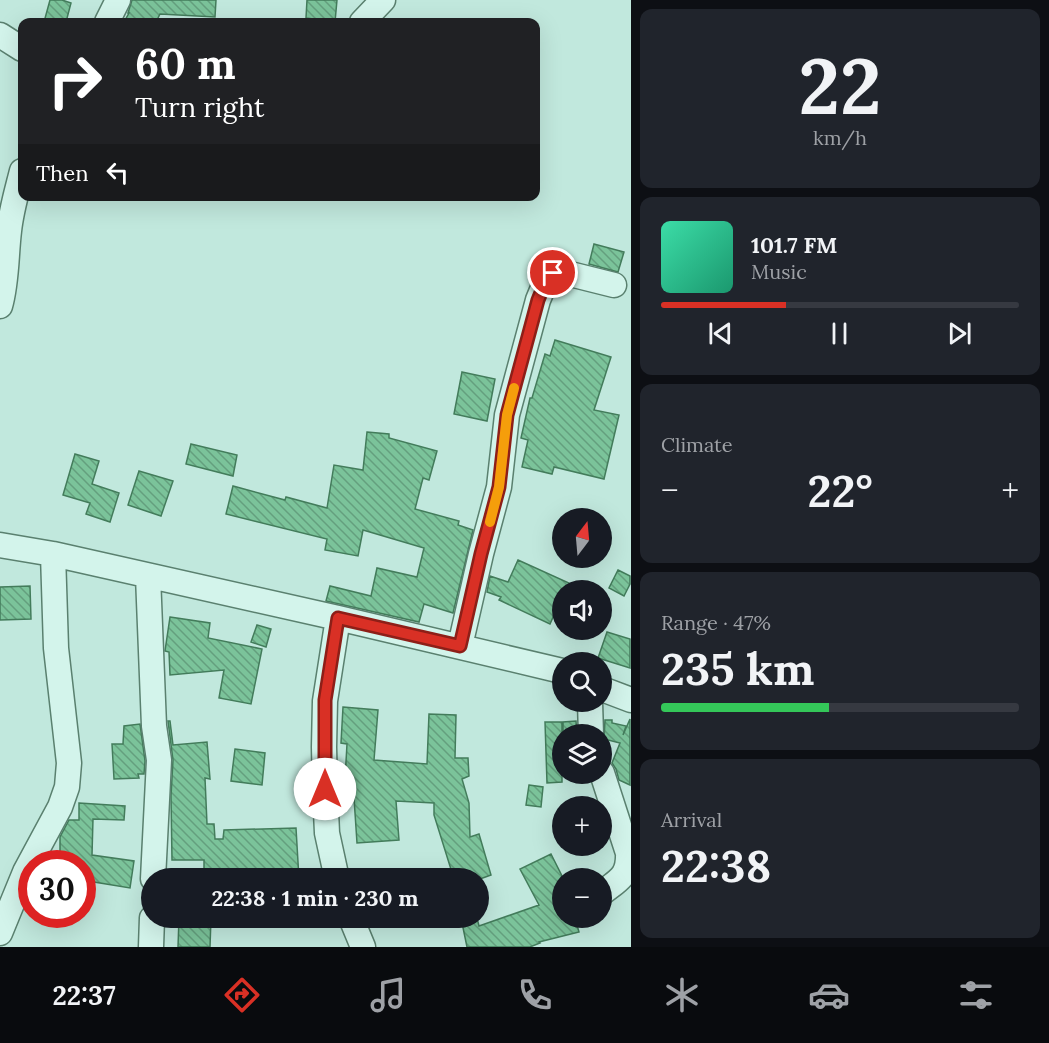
<!DOCTYPE html>
<html lang="en">
<head>
<meta charset="utf-8">
<style>
	:root { --surface:#171b24; --page:#20242c; --text:#f1f3f6; --muted:#9ea1a6; --line:#363941; --accent:#d93025 }
	body { margin:0; font-family:Lora,serif; background:var(--page); color:var(--text); height:100vh; display:flex; flex-direction:column; font-size:22px; white-space:nowrap }
	* { box-sizing:border-box; margin:0 }
	p { font-size:20px; color:var(--muted) }
	.icon { flex:none; width:33px; height:33px; fill:none; stroke:currentColor; stroke-width:2; stroke-linecap:round; stroke-linejoin:round }
	.map { position:relative; flex:1; overflow:hidden }
	.drawer { display:flex; flex-direction:column; gap:9px; padding:9px; background:#0d0f14; width:418px }
	.drawer>* { flex:none }
	.banner { position:absolute; left:18px; top:18px; width:522px; height:183px; border-radius:12px; box-shadow:0 6px 24px #0002; background:#202124; color:#fff; overflow:hidden }
	.needle { width:39px; rotate:16deg }
	.buttons { position:absolute; left:552px; top:508px; display:grid; gap:12px }
	.buttons a { display:grid; place-items:center; width:60px; height:60px; border-radius:50%; background:var(--surface); box-shadow:0 6px 24px #0002; font-size:30px }
	.speed { position:absolute; left:18px; top:850px; display:flex; gap:12px; font-size:30px; font-weight:700; text-align:center }
	.speed>* { display:grid; place-content:center; width:78px; height:78px; border-radius:50%; background:var(--surface); box-shadow:0 6px 24px #0002; line-height:1 }
	.speed .limit { border:9px solid #d22; background:#fff; color:#111 }
	.pin { position:absolute; display:grid; place-items:center; width:51px; height:51px; color:#fff; margin:-26px; border:3px solid #fff; border-radius:50%; box-shadow:0 2px 6px #0007 }
	.me { position:absolute; width:66px; margin:-33px; rotate:0deg; stroke-linejoin:round; filter:drop-shadow(0 0 4px #0008) }
	.turn { display:flex; align-items:center; gap:21px; height:126px; padding:0 18px; font-size:27px }
	.turn .icon { width:78px; height:78px; stroke-width:2.5 }
	.turn b { display:block; font-size:42px; line-height:51px }
	.then { display:flex; align-items:center; height:57px; padding:0 18px; background:#0003; gap:12px; font-size:22px }
	.big { font-size:45px; font-weight:700; line-height:1.1 }
	.drawer .card { flex:1; display:flex; flex-direction:column; justify-content:center; gap:9px; min-width:0; padding:0 21px; border-radius:12px; background:var(--page) }
	.drawer .dial { align-items:center; gap:0 }
	.dial b { font-size:78px; line-height:1 }
	.song { display:flex; align-items:center; gap:18px }
	.cover { width:72px; height:72px; border-radius:9px; background:linear-gradient(135deg,hsl(160 70% 55%),hsl(160 70% 35%)) }
	.played { height:6px; border-radius:3px; background:linear-gradient(90deg,var(--accent) 35%,var(--line) 35%) }
	.keys { display:flex; justify-content:space-around; direction:ltr }
	.heat { display:flex; justify-content:space-between; align-items:center; font-size:33px; direction:ltr }
	.charge { height:9px; border-radius:4px; background:linear-gradient(90deg,#34c759 47%,var(--line) 0) }
	.trip { position:absolute; left:141px; top:868px; width:348px; height:60px; border-radius:30px; background:var(--surface); box-shadow:0 6px 24px #0002; font-weight:700; line-height:60px; text-align:center }
	.menu { display:flex; height:96px; justify-content:space-around; align-items:center; background:#090b0e; color:var(--muted) }
	.menu .icon { width:42px; height:42px }
	.menu .active { color:var(--accent) }
	.menu b { font-size:27px; color:var(--text) }
	main { display:flex; flex:1; min-height:0 }
	.map>svg:first-child { display:block }
	.building { fill:url(#building-back-hatch); stroke:#437c5b; stroke-width:1.5 }
	.lines { fill:none; stroke-linecap:round; stroke-linejoin:round }
	.minor-casing { stroke:#5a806f; stroke-width:27 }
	.minor { stroke:#d3f4eb; stroke-width:24 }
	.route-casing { stroke:#8d1f18; stroke-width:15 }
	.route { stroke:#d93025; stroke-width:10 }
	.slow { stroke:#f59e0b; stroke-width:10 }
</style>
</head>
<body>
<main>
<div class="map">
<svg width="631" height="947" viewBox="0 0 631 947">
	<defs>
		<pattern id="building-back-hatch" width="6" height="6" patternUnits="userSpaceOnUse" patternTransform="scale(1.5)"><rect width="6" height="6" fill="#7bc39a"/><path d="M-1 5l2 2M0 0l6 6M5-1l2 2" fill="none" stroke="#649f7e"/></pattern>
	</defs>
	<rect width="100%" height="100%" fill="#c1e8dd"/>
	<path class="building" d="M50,0H62L71,3L66,22H44Z
		M132,0H216L215,17L160,14L156,22H124L129,13H128Z
		M307,0H337L335,22L306,18Z
		M594,244L624,252L618,272L589,264Z
		M555,340L611,357L594,410L619,415L604,479L554,467L552,474L522,467L528,440L521,438L530,398H532L545,354L550,356Z
		M462,372L495,379L487,421L454,414Z
		M367,432L389,434V438L437,451L429,480L423,478L415,509L459,521L458,525L473,530L453,613L424,604L419,622L326,601L330,586L371,596L377,568L417,577L424,548L363,530L358,556L325,550L327,539L226,514L233,486L285,500L286,497L327,508L334,465L363,470Z
		M191,444L237,455L233,476L186,464Z
		M75,454L99,461L92,484L119,493L110,522L86,514L90,503L63,495Z
		M139,471L173,481L161,516L128,505Z
		M518,560L569,583L565,591H562V597L550,624L499,600L501,597L487,592L490,576L508,582Z
		M618,570L630,576V584L624,596L609,588Z
		M30,586L31,619L0,620V587Z
		M170,617L210,623L208,638L262,649L251,704L219,698L224,670L170,675L169,652L165,651Z
		M257,625L271,629L266,647L251,642Z
		M607,632L630,639V668L598,658Z
		M343,707L378,710L374,760L427,764L429,714L456,715L455,758H468L469,776L462,779L469,803L470,837L479,834L491,875L480,879H454L434,815V803L396,801L399,840L357,843L354,798L344,797L347,744L341,743Z
		M630,719V785L619,780L616,769L612,763L620,743L604,739L605,720H612V723L626,726L623,735Z
		M168,721H170L173,745L207,742L210,779L205,778L207,824H214L215,839H223L224,830L296,828L299,879H204V860H172L171,796L173,760Z
		M576,721L577,735H563V722Z
		M545,722H562V782L547,783Z
		M140,724L145,761L144,774H138L139,778L114,779L112,744H123L124,726Z
		M235,749L265,753L262,785L231,781Z
		M529,785L543,787L541,807L526,805Z
		M79,803L125,806L124,820L93,819L92,855L134,861L130,888L82,880V864H60V837L69,820H79Z
		M551,854L562,876V918H575L579,932L539,942L540,943L530,947H467L461,918H477L479,926L539,905L520,869Z
		M179,918H211L210,947H178Z"/>
	<g class="lines">
		<defs>
			<path id="minor" d="M107,22L118,0
				M362,22L383,0
				M0,35L22,49
				M0,306C7,282 6,256 9,231C11,211 17,191 22,171
				M0,545L53,554L338,618L562,671
				M148,576L154,726L159,760L153,879
				M460,646L481,554L499,487L507,415L538,300L545,283L553,273L570,274L614,285
				M602,689L631,700
				M590,702L591,735
				M602,773L628,853C629,877 618,880 602,893
				M337,879L327,833L325,789L324,747L325,701L338,618
				M351,918L363,947
				M0,933L25,872L60,807L67,787L69,763L56,648L53,554
				M151,947L152,918"/>
		</defs>
		<use href="#minor" class="minor-casing"/>
		<use href="#minor" class="minor"/>
	</g>
	<g class="lines">
		<defs>
			<path id="route" d="M325,789V700L338,618L460,646L481,554L499,487L507,415L538,300L545,283L553,273"/>
		</defs>
		<use href="#route" class="route-casing"/>
		<use href="#route" class="route"/>
		<path class="slow" d="M490,522L499,487L507,415L514,388"/>
	</g>
</svg>
<div class="buttons">
<a><svg class="needle" viewBox="-14 -14 28 28"><path d="M0-13l5 13h-10z" fill="#e53935"/><path d="M0 13l5-13h-10z" fill="#9ea1a6"/></svg></a>
<a><svg class="icon" aria-label="sound" viewBox="0 0 24 24"><path d="M4 9h4l5-4v14l-5-4H4zM17 9q2 3 0 6"/></svg></a>
<a><svg class="icon" aria-label="search" viewBox="0 0 24 24"><circle cx="10" cy="10" r="6"/><path d="M15 15l6 6"/></svg></a>
<a><svg class="icon" aria-label="layers" viewBox="0 0 24 24"><path d="M12 4l9 5-9 5-9-5zM3 14l9 5 9-5"/></svg></a>
<a>+</a>
<a>−</a>
</div>
<div class="speed"><div class="limit">30</div></div>
<div class="pin" style="left:553px;top:273px;background:#d93025"><svg class="icon" aria-label="arrive" viewBox="0 0 24 24"><path d="M6 21V4h12l-3 4 3 4H6"/></svg></div>
<svg class="me" style="left:325px;top:789px" viewBox="-20 -20 40 40"><circle r="19" fill="#fff"/><path d="M0-13L10 11 0 6-10 11z" fill="#d93025"/></svg>
<div class="trip">22:38 · 1 min · 230 m</div>
<div class="banner">
<div class="turn"><svg class="icon" aria-label="right" viewBox="0 0 24 24"><path d="M7 20v-9h11M14 6l5 5-5 5"/></svg><div><b>60 m</b>Turn right</div></div>
<div class="then">Then<svg class="icon" aria-label="left" viewBox="0 0 24 24"><path d="M17 20v-9H6M10 6l-5 5 5 5"/></svg></div>
</div>
</div>
<section class="drawer">
<div class="card dial"><b>22</b><p>km/h</p></div>
<div class="card">
<div class="song"><i class="cover"></i><div><b>101.7 FM</b><p>Music</p></div></div>
<div class="played"></div>
<div class="keys"><svg class="icon" aria-label="previous" viewBox="0 0 24 24"><path d="M18 5L8 12l10 7zM5 5v14"/></svg><svg class="icon" aria-label="pause" viewBox="0 0 24 24"><path d="M8 5v14M16 5v14"/></svg><svg class="icon" aria-label="next" viewBox="0 0 24 24"><path d="M6 5l10 7-10 7zM19 5v14"/></svg></div>
</div>
<div class="card"><p>Climate</p>
<div class="heat"><a>−</a><b class="big">22°</b><a>+</a></div>
</div>
<div class="card"><p>Range · 47%</p><b class="big">235 km</b><div class="charge"></div></div>
<div class="card"><p>Arrival</p><b class="big">22:38</b></div>
</section>
</main>
<nav class="menu">
<b>22:37</b>
<svg class="icon active" aria-label="directions" viewBox="0 0 24 24"><path d="M12 3l9 9-9 9-9-9zM9 14v-3h6M13 9l2 2-2 2"/></svg>
<svg class="icon" aria-label="music" viewBox="0 0 24 24"><path d="M9 18V5l10-2v13"/><circle cx="6" cy="18" r="3"/><circle cx="16" cy="16" r="3"/></svg>
<svg class="icon" aria-label="phone" viewBox="0 0 24 24"><path d="M5 4h4l2 5-3 2q2 4 5 5l2-3 5 2v4C11 20 4 13 5 4z"/></svg>
<svg class="icon" aria-label="climate" viewBox="0 0 24 24"><path d="M12 3v18M4 7l16 10M4 17L20 7"/></svg>
<svg class="icon" aria-label="car" viewBox="0 0 24 24"><path d="M5 17H2v-5l4-1 3-4h7l3 4 3 1v5h-3M9 17h6M6 11h13"/><circle cx="7" cy="17" r="2"/><circle cx="17" cy="17" r="2"/></svg>
<svg class="icon" aria-label="filters" viewBox="0 0 24 24"><path d="M4 7h16M4 17h16"/><circle cx="9" cy="7" r="2"/><circle cx="15" cy="17" r="2"/></svg>
</nav>
</body>
</html>
